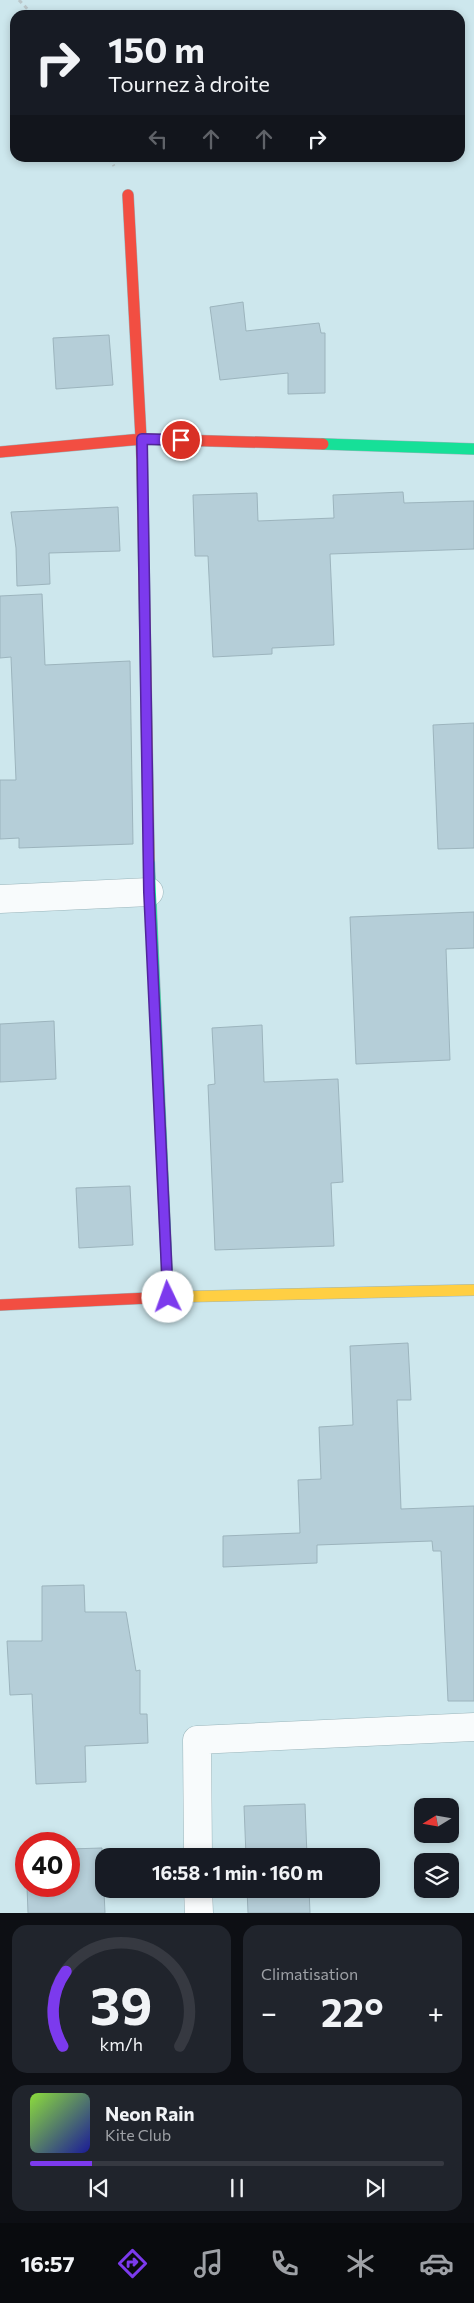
<!DOCTYPE html>
<html lang="fr">
<head>
<meta charset="utf-8">
<style>
	:root { --surface:#171b24; --page:#20242c; --text:#f1f3f6; --muted:#9ea1a6; --line:#363941; --accent:#7c3aed }
	body { margin:0; font-family:Commissioner,sans-serif; background:var(--page); color:var(--text); height:100vh; display:flex; flex-direction:column; font-size:19px; white-space:nowrap }
	* { box-sizing:border-box; margin:0 }
	p { font-size:16px; color:var(--muted) }
	.icon { flex:none; width:28px; height:28px; fill:none; stroke:currentColor; stroke-width:2; stroke-linecap:round; stroke-linejoin:round }
	.map { position:relative; height:1913px; overflow:hidden }
	.panel { display:flex; flex-direction:column; gap:12px; padding:12px; background:#0d0f14; flex:1 }
	.panel>* { flex:none }
	.banner { position:absolute; left:10px; top:10px; width:455px; height:152px; border-radius:15px; box-shadow:0 2px 8px #0003; background:#171b24; color:var(--text); overflow:hidden }
	.needle { width:32px; rotate:259deg }
	.fabs { position:absolute; left:414px; top:1798px; display:grid; gap:10px }
	.fabs a { display:grid; place-items:center; width:45px; height:45px; border-radius:10px; background:var(--surface); box-shadow:0 2px 8px #0003; font-size:25px }
	.speed { position:absolute; left:15px; top:1832px; display:flex; gap:10px; font-size:25px; font-weight:700; text-align:center }
	.speed>* { display:grid; place-content:center; width:65px; height:65px; border-radius:50%; background:var(--surface); box-shadow:0 2px 8px #0003; line-height:1 }
	.speed .limit { border:8px solid #d22; background:#fff; color:#111 }
	.pin { position:absolute; display:grid; place-items:center; width:42px; height:42px; color:#fff; margin:-21px; border:2px solid #fff; border-radius:50%; box-shadow:0 1px 5px #0007 }
	.me { position:absolute; width:55px; margin:-28px; rotate:357deg; stroke-linejoin:round; filter:drop-shadow(0 0 4px #0008) }
	.turn { display:flex; align-items:center; gap:18px; height:105px; padding:0 15px; font-size:22px }
	.turn .icon { width:65px; height:65px; stroke-width:2.5 }
	.turn b { display:block; font-size:35px; line-height:42px }
	.lanes { display:flex; align-items:center; height:48px; padding:0 15px; background:#0003; justify-content:center; gap:25px; direction:ltr }
	.lanes .off { opacity:.35 }
	.big { font-size:38px; font-weight:700; line-height:1.1 }
	.panel .card { flex:1; display:flex; flex-direction:column; justify-content:center; gap:8px; min-width:0; padding:0 18px; border-radius:15px; background:var(--page) }
	.panel .dial { align-items:center; gap:0 }
	.dial svg { height:130px; overflow:visible; fill:none; stroke:var(--line); stroke-width:7; stroke-linecap:round; text-anchor:middle }
	.dial text { fill:var(--text); stroke:none }
	.song { display:flex; align-items:center; gap:15px }
	.cover { width:60px; height:60px; border-radius:8px; background:linear-gradient(135deg,hsl(90 70% 55%),hsl(240 70% 35%)) }
	.played { height:5px; border-radius:2px; background:linear-gradient(90deg,var(--accent) 15%,var(--line) 15%) }
	.keys { display:flex; justify-content:space-around; direction:ltr }
	.heat { display:flex; justify-content:space-between; align-items:center; font-size:28px; direction:ltr }
	.panel .tiles { flex:1; display:grid; gap:12px; grid-template-columns:1fr 1fr }
	.card:last-child { grid-column:span 2 }
	.trip { position:absolute; left:95px; top:1848px; width:285px; height:50px; border-radius:15px; background:var(--surface); box-shadow:0 2px 8px #0003; font-weight:700; line-height:50px; text-align:center }
	.tabs { display:flex; height:80px; justify-content:space-around; align-items:center; background:#090b0e; color:var(--muted) }
	.tabs .icon { width:35px; height:35px }
	.tabs .current { color:var(--accent) }
	.tabs b { font-size:22px; color:var(--text) }
	.map>svg:first-child { display:block }
	.building { fill:#b5ced8; stroke:#9cb4bd }
	.lines { fill:none; stroke-linecap:round; stroke-linejoin:round }
	.street-casing { stroke:#9ab5bb; stroke-width:29 }
	.fast-casing { stroke:#9ab5bb; stroke-width:12 }
	.slow-casing { stroke:#9ab5bb; stroke-width:12 }
	.jam-casing { stroke:#9ab5bb; stroke-width:12 }
	.path { stroke:#bbc7ca; stroke-width:3; stroke-dasharray:4 4; stroke-linecap:butt }
	.street { stroke:#f8fbfc; stroke-width:28 }
	.fast { stroke:#16e098; stroke-width:11 }
	.slow { stroke:#ffcf43; stroke-width:11 }
	.jam { stroke:#f24e42; stroke-width:11 }
	.route-casing { stroke:#51269a; stroke-width:12 }
	.route { stroke:#7c3aed; stroke-width:9 }
</style>
</head>
<body>
<div class="map">
<svg width="474" height="1913" viewBox="0 0 474 1913">
	<rect width="100%" height="100%" fill="#cde7ed"/>
	<path class="building" d="M243,302L246,331L319,323L321,333H325V393L288,394V373L220,380L210,307Z
		M109,335L113,385L56,389L53,338Z
		M403,492L404,503L474,501V549L330,554L334,645L272,648V654L213,657L208,556H195L193,495L257,493L258,521L334,518L333,495Z
		M118,507L120,551L49,553L50,584L17,586L16,548L11,512Z
		M42,594L45,665L130,661L133,844L19,848V838L0,839V780H16L11,657L0,658V596Z
		M474,723V848L438,849L433,725Z
		M474,912V948L446,949L450,1060L356,1064L350,917Z
		M54,1021L56,1079L0,1082V1024Z
		M262,1025L264,1082L338,1079L343,1182L331,1183L334,1246L215,1250L208,1085L215,1084L212,1028Z
		M130,1186L133,1245L79,1248L76,1188Z
		M408,1343L411,1400H397L401,1509L474,1506V1701H448L441,1551H433L432,1541L317,1545V1563L223,1567V1536L300,1533L298,1480L321,1479L319,1427L353,1425L350,1346Z
		M84,1585L85,1612H126L136,1671L140,1670V1714H147L148,1743L85,1746L86,1782L36,1784L32,1694L10,1695L7,1641H42V1586Z
		M305,1804L307,1856H246L244,1806Z
		M102,1848L105,1913H28L27,1886H69V1849Z
		M247,1889H309L310,1913H248Z"/>
	<g class="lines">
		<defs>
			<path id="street" d="M0,899L149,892
				M198,1856L197,1740L474,1727
				M198,1889L199,1913"/>
			<path id="fast" d="M323,444L474,449
				M149,860L168,1297"/>
			<path id="slow" d="M142,457L149,860
				M170,1297L474,1290"/>
			<path id="jam" d="M128,195L142,457
				M0,452L142,439L323,444
				M0,1305L170,1297"/>
		</defs>
		<use href="#street" class="street-casing"/>
		<use href="#fast" class="fast-casing"/>
		<use href="#slow" class="slow-casing"/>
		<use href="#jam" class="jam-casing"/>
		<path class="path" d="M19,0L33,15
			M109,158L114,166"/>
		<use href="#street" class="street"/>
		<use href="#fast" class="fast"/>
		<use href="#slow" class="slow"/>
		<use href="#jam" class="jam"/>
	</g>
	<g class="lines">
		<defs>
			<path id="route" d="M168,1297L149,892L142,439L181,440"/>
		</defs>
		<use href="#route" class="route-casing"/>
		<use href="#route" class="route"/>
	</g>
</svg>
<div class="fabs">
<a><svg class="needle" viewBox="-14 -14 28 28"><path d="M0-13l5 13h-10z" fill="#e53935"/><path d="M0 13l5-13h-10z" fill="#9ea1a6"/></svg></a>
<a><svg class="icon" aria-label="layers" viewBox="0 0 24 24"><path d="M12 4l9 5-9 5-9-5zM3 14l9 5 9-5"/></svg></a>
</div>
<div class="speed"><div class="limit">40</div></div>
<div class="pin" style="left:181px;top:440px;background:#d93025"><svg class="icon" aria-label="arrive" viewBox="0 0 24 24"><path d="M6 21V4h12l-3 4 3 4H6"/></svg></div>
<svg class="me" style="left:168px;top:1297px" viewBox="-20 -20 40 40"><circle r="19" fill="#fff"/><path d="M0-13L10 11 0 6-10 11z" fill="#7c3aed"/></svg>
<div class="trip">16:58 · 1 min · 160 m</div>
<div class="banner">
<div class="turn"><svg class="icon" aria-label="right" viewBox="0 0 24 24"><path d="M7 20v-9h11M14 6l5 5-5 5"/></svg><div><b>150 m</b>Tournez à droite</div></div>
<div class="lanes"><svg class="icon off" aria-label="left" viewBox="0 0 24 24"><path d="M17 20v-9H6M10 6l-5 5 5 5"/></svg><svg class="icon off" aria-label="ahead" viewBox="0 0 24 24"><path d="M12 20V5M6 11l6-6 6 6"/></svg><svg class="icon off" aria-label="ahead" viewBox="0 0 24 24"><path d="M12 20V5M6 11l6-6 6 6"/></svg><svg class="icon" aria-label="right" viewBox="0 0 24 24"><path d="M7 20v-9h11M14 6l5 5-5 5"/></svg></div>
</div>
</div>
<section class="panel">
<div class="tiles">
<div class="card dial"><svg viewBox="0 0 100 80">
<path d="M14 69A42 42 0 1 1 86 69"/>
<path d="M14 69A42 42 0 0 1 16 23" stroke="#7c3aed"/>
<text x="50" y="56" font-size="32" font-weight="700">39</text>
<text x="50" y="72" font-size="11">km/h</text>
</svg></div>
<div class="card"><p>Climatisation</p>
<div class="heat"><a>−</a><b class="big">22°</b><a>+</a></div>
</div>
<div class="card">
<div class="song"><i class="cover"></i><div><b>Neon Rain</b><p>Kite Club</p></div></div>
<div class="played"></div>
<div class="keys"><svg class="icon" aria-label="previous" viewBox="0 0 24 24"><path d="M18 5L8 12l10 7zM5 5v14"/></svg><svg class="icon" aria-label="pause" viewBox="0 0 24 24"><path d="M8 5v14M16 5v14"/></svg><svg class="icon" aria-label="next" viewBox="0 0 24 24"><path d="M6 5l10 7-10 7zM19 5v14"/></svg></div>
</div>
</div>
</section>
<nav class="tabs">
<b>16:57</b>
<svg class="icon current" aria-label="directions" viewBox="0 0 24 24"><path d="M12 3l9 9-9 9-9-9zM9 14v-3h6M13 9l2 2-2 2"/></svg>
<svg class="icon" aria-label="music" viewBox="0 0 24 24"><path d="M9 18V5l10-2v13"/><circle cx="6" cy="18" r="3"/><circle cx="16" cy="16" r="3"/></svg>
<svg class="icon" aria-label="phone" viewBox="0 0 24 24"><path d="M5 4h4l2 5-3 2q2 4 5 5l2-3 5 2v4C11 20 4 13 5 4z"/></svg>
<svg class="icon" aria-label="climate" viewBox="0 0 24 24"><path d="M12 3v18M4 7l16 10M4 17L20 7"/></svg>
<svg class="icon" aria-label="car" viewBox="0 0 24 24"><path d="M5 17H2v-5l4-1 3-4h7l3 4 3 1v5h-3M9 17h6M6 11h13"/><circle cx="7" cy="17" r="2"/><circle cx="17" cy="17" r="2"/></svg>
</nav>
</body>
</html>
